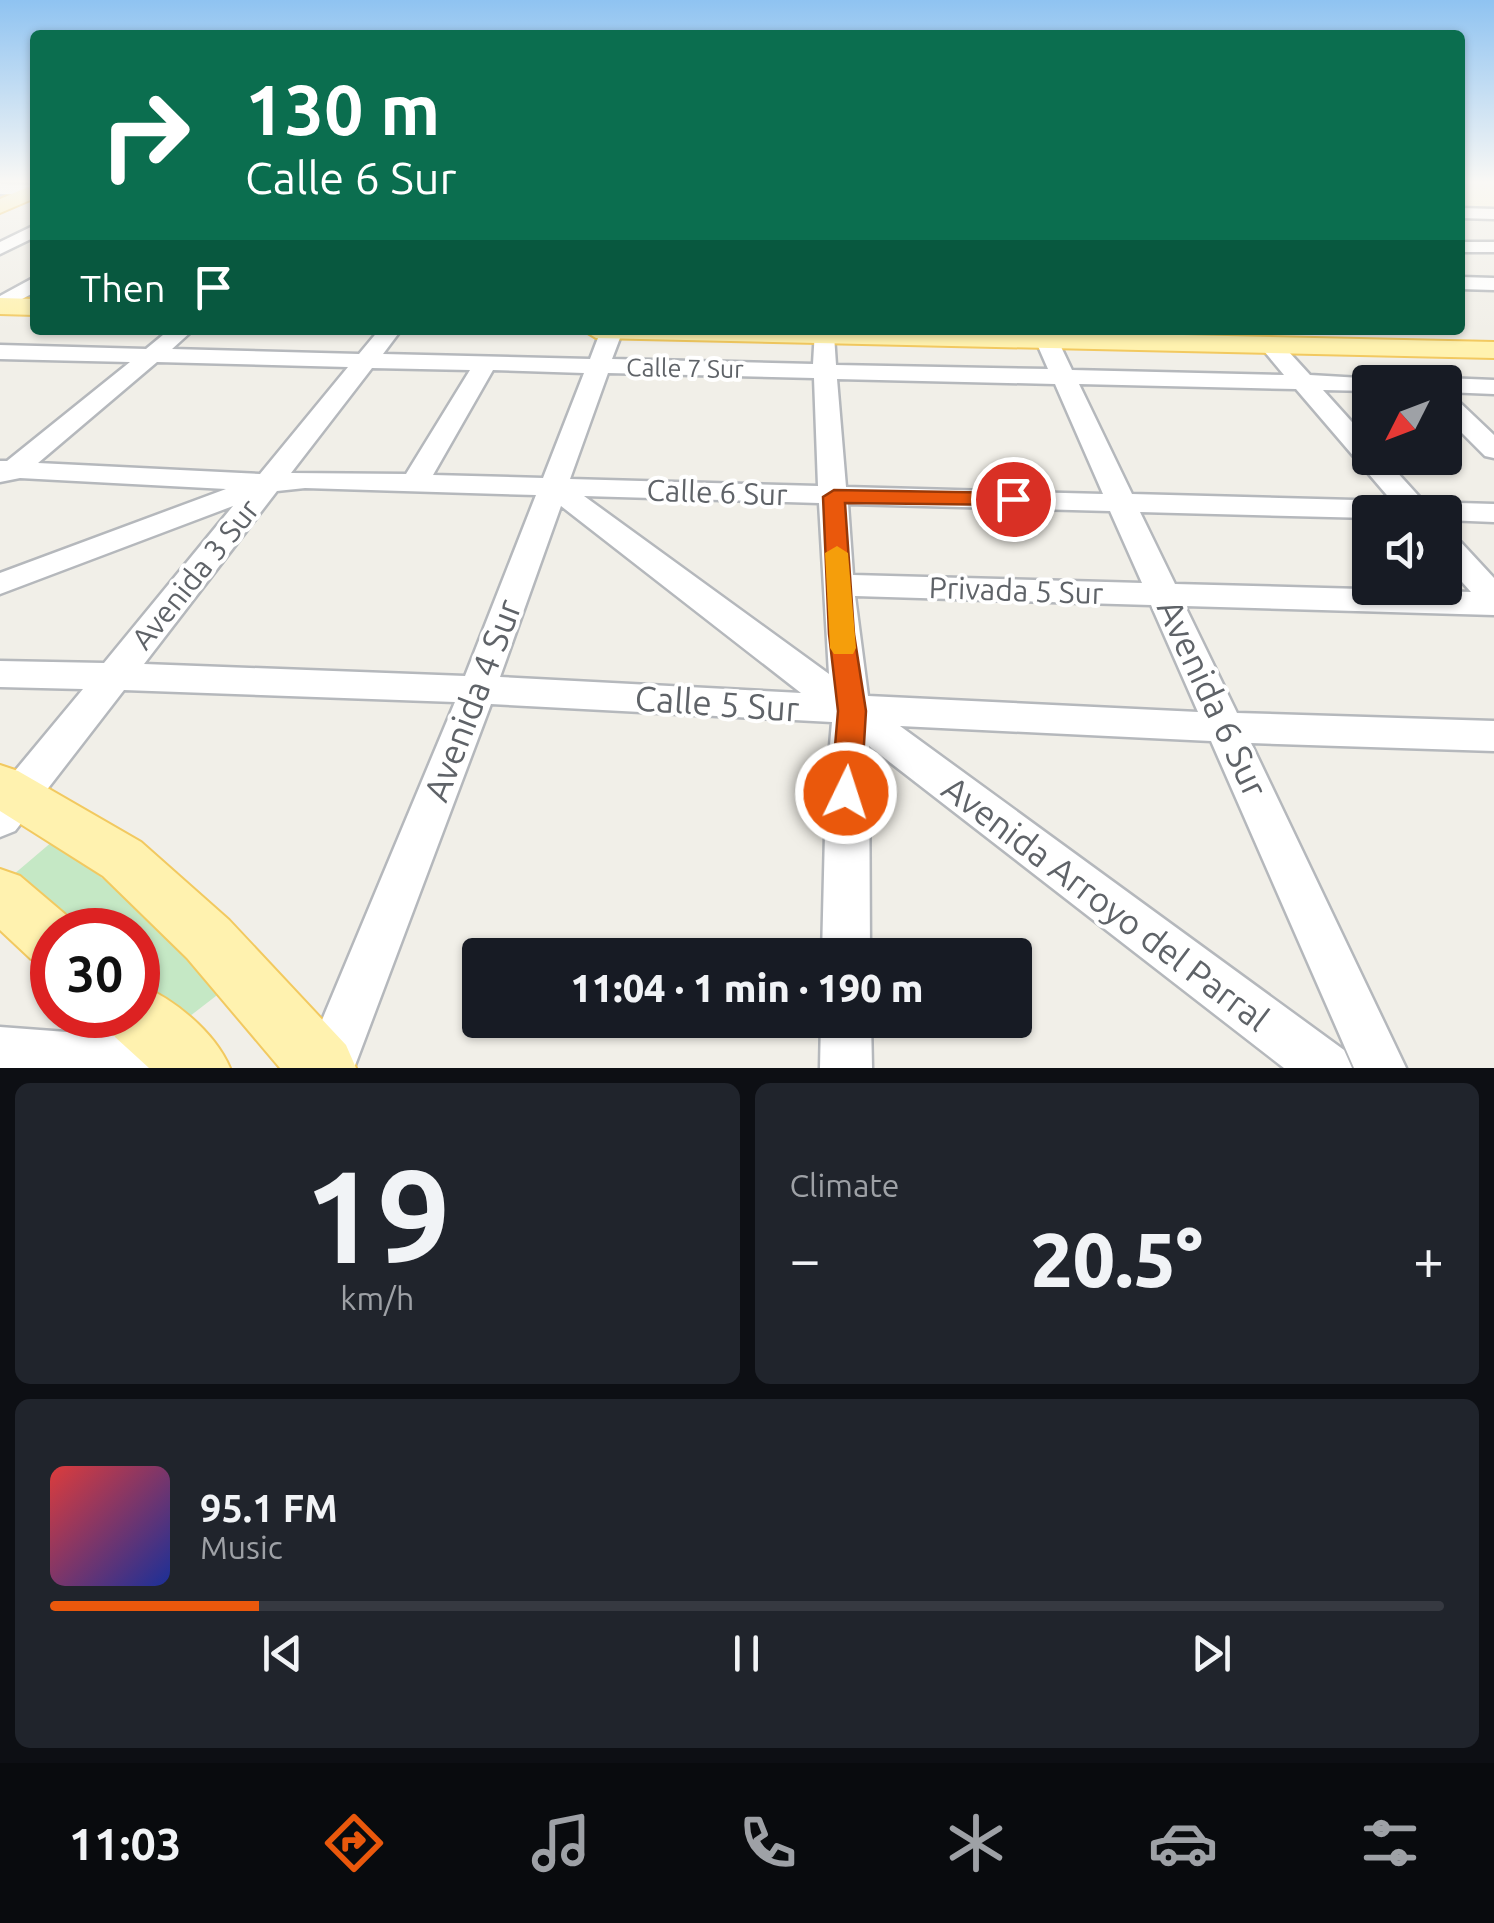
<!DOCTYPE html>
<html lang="en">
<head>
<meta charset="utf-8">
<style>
	:root { --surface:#171b24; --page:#20242c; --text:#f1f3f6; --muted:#9ea1a6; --line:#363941; --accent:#ea580c }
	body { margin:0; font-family:Ubuntu,sans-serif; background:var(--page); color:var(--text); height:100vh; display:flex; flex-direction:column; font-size:38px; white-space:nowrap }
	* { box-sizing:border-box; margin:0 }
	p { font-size:32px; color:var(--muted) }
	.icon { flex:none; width:55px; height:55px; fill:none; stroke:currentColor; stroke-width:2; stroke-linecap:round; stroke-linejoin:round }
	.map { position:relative; height:1068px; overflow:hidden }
	.details { display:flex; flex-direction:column; gap:15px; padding:15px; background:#0d0f14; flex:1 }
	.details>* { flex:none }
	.guide { position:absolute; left:30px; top:30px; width:1435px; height:305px; border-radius:10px; box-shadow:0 2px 8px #0004; background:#0b6e4f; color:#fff; overflow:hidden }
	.needle { width:65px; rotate:228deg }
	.controls { position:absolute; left:1352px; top:365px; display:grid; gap:20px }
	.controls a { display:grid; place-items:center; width:110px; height:110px; border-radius:10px; background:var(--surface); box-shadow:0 2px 8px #0004; font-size:50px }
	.speed { position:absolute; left:30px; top:908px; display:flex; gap:20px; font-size:50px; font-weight:700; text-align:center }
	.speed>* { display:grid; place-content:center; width:130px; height:130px; border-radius:50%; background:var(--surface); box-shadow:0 2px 8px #0004; line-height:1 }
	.speed .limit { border:15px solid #d22; background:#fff; color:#111 }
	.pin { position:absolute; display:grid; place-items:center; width:85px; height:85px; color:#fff; margin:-42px; border:5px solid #fff; border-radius:50%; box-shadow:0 2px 10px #0007 }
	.me { position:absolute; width:110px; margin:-55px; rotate:4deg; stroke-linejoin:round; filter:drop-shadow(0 0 8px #0008) }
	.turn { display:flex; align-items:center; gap:35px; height:210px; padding:0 50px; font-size:45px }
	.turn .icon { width:130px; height:130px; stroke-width:2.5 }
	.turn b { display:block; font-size:70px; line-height:85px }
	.then { display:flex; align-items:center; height:95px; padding:0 50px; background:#0003; gap:20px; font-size:38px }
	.big { font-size:75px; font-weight:800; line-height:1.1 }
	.details .widget { flex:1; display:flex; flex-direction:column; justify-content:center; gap:15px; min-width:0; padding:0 35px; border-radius:15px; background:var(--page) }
	.details .dial { align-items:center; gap:0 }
	.dial b { font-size:130px; line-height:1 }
	.song { display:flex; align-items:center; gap:30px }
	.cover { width:120px; height:120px; border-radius:15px; background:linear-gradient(135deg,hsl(0 70% 55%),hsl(230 70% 35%)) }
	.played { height:10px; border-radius:5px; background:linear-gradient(90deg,var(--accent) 15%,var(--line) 15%) }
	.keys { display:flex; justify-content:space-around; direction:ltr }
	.heat { display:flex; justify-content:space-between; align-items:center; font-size:55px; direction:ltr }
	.details .tiles { flex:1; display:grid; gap:15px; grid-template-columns:1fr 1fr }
	.widget:last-child { grid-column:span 2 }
	.trip { position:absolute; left:462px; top:938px; width:570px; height:100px; border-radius:10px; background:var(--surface); box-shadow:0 2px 8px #0004; font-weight:800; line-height:100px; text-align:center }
	.dock { display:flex; height:160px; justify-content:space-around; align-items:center; background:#090b0e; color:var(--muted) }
	.dock .icon { width:70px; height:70px }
	.dock .current { color:var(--accent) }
	.dock b { font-size:45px; color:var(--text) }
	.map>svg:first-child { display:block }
	.green { fill:#c5e8c5 }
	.sand { fill:#fbf3d9 }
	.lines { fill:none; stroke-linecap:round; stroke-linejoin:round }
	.minor-casing { stroke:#b5b8bc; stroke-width:5 }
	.major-casing { stroke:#f2c960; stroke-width:4 }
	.minor { fill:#fff; fill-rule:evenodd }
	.major { fill:#fff2af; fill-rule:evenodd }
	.route { fill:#ea580c; stroke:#983908; stroke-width:2.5 }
	.slow { fill:#f59e0b }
	.labels { text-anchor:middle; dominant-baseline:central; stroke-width:8; stroke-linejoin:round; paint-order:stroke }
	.far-street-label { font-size:25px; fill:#5f6368; stroke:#fff }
	.street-label { font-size:30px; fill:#5f6368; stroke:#fff }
	.near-street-label { font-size:35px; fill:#5f6368; stroke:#fff }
</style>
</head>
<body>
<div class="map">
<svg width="1494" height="1068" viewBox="0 0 1494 1068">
	<rect width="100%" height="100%" fill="#f1efe8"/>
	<path class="green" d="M53,841L134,902L225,989L181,1023L138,983V930H80L13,875Z"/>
	<path class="sand" d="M1460,182H1494V210L1460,209Z"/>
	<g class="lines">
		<defs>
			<path id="minor" d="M0,184L35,185V195L0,194Z
				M1460,208L1494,209V219L1460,218Z
				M35,225V237L0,254V242Z
				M1460,242H1494V252H1460Z
				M35,277V292L0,311V296Z
				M1460,277L1494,278V290L1460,289Z
				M169,330H193L172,349L359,354L379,330H401L383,354L590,359L601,330H623L612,359L813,364L815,330H829L834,335L836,365L1048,369L1031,330H1053L1072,370L1284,375L1259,345L1270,338L1278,340L1310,375L1378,379L1381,382H1370V391L1323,390L1370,442V458H1384L1424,502L1494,504V522L1445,520V512H1370V518L1140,512L1175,584L1471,592L1445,563V535L1456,537L1494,578V615L1185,606L1237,713L1494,721V751L1251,743L1406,1068H1354L1211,741L900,726L1344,1050L1352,1068H1284L869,746L870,955H822L826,793L832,722L491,704L354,1068H302L455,702L124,690L15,831L0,837V789L83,689L0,687V661L104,663L233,506L0,594V573L226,489L20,478L0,482V461H7L130,362L0,359V345L146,349ZM157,362L348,367L260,474L38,463ZM372,368L470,370L406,474L291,473ZM493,370L584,373L543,478L433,475ZM608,373L814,378L818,486L570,479ZM837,379L1055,384L1103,494L846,487ZM1079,384L1296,389L1392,501L1132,494ZM305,488L536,495L465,676L144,664L277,491ZM584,496L819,503L829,674ZM848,504L1110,511L1142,583L853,575ZM561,506L801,693L500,677ZM855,596L1151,605L1198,712L868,696Z
				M1445,378L1494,380V394L1445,392V382H1435Z
				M1445,395L1454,397L1494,435V458L1485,456L1445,416Z
				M821,1020H871L872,1068H820Z
				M0,1027L200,1042L218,1050L226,1068H0Z"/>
			<path id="major" d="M35,184V198L0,213V199Z
				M0,298L35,299V315L0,314Z
				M583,330H965L1494,342V358L596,338Z
				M0,765L18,771L141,842L229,920L346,1045L356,1068H280L187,958L103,876L0,811Z
				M0,869L20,876L73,921L77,930H52V967L31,959L0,930Z
				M138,984C174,999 214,1031 230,1068H149L115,1037L106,1015H138Z"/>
		</defs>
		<use href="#minor" class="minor-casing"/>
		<use href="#major" class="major-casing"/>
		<use href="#minor" class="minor"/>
		<use href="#major" class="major"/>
	</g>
	<linearGradient id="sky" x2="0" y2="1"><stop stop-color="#8fc3f1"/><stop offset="0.55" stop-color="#f9f8f5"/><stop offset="1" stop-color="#f9f8f5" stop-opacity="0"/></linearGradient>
	<rect width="1494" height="331" fill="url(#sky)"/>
	<path class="route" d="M834,490L1013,493L1024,499L1013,505L845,503L854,634L866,711L861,793L857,802L846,805L835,802L831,793L838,711L829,634L823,497Z"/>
	<path class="slow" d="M837,546L848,553L856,648L853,654H834L830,648L825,553Z"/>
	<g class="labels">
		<g class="far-street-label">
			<text transform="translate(685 368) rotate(1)">Calle 7 Sur</text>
		</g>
		<g class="street-label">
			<text transform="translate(717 492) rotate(2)">Calle 6 Sur</text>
			<text transform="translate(195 574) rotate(-51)">Avenida 3 Sur</text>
			<text transform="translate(1016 590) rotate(2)">Privada 5 Sur</text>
		</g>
		<g class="near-street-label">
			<text transform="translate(1213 698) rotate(65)">Avenida 6 Sur</text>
			<text transform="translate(472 700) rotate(-69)">Avenida 4 Sur</text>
			<text transform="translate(717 703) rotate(4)">Calle 5 Sur</text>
			<text transform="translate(1106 903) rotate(37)">Avenida Arroyo del Parral</text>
		</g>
	</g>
</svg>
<div class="controls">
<a><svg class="needle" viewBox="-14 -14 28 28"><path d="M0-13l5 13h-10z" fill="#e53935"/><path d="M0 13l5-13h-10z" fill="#9ea1a6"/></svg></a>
<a><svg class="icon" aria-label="sound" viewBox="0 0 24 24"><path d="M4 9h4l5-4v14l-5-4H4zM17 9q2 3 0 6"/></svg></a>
</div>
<div class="speed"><div class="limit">30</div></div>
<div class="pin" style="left:1013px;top:499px;background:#d93025"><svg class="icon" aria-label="arrive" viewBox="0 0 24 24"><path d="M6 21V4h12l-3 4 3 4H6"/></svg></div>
<svg class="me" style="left:846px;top:793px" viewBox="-20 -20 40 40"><circle r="17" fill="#ea580c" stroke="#fff" stroke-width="3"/><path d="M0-11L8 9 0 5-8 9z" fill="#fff"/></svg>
<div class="trip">11:04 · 1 min · 190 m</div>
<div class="guide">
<div class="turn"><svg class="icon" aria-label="right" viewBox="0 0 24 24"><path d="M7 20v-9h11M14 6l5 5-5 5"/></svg><div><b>130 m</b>Calle 6 Sur</div></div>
<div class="then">Then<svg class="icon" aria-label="arrive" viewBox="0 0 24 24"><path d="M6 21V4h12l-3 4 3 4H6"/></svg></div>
</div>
</div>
<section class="details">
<div class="tiles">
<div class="widget dial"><b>19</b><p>km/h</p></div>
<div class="widget"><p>Climate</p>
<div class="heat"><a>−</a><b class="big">20.5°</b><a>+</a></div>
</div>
<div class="widget">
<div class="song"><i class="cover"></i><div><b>95.1 FM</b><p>Music</p></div></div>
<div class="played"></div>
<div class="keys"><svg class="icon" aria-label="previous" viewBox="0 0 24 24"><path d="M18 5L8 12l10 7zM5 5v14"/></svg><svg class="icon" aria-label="pause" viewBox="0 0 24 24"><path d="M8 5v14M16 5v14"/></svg><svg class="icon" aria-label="next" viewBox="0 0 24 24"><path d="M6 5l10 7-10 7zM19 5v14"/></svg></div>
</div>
</div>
</section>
<nav class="dock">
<b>11:03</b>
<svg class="icon current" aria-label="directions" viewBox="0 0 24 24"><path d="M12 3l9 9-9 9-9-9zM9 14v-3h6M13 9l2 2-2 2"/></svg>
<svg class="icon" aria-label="music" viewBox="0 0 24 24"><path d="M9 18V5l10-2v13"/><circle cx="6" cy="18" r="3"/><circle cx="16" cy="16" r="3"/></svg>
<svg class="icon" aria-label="phone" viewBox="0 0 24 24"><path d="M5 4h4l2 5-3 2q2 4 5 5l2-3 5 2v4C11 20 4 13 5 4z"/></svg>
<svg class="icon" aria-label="climate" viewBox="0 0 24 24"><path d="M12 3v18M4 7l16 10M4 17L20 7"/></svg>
<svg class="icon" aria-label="car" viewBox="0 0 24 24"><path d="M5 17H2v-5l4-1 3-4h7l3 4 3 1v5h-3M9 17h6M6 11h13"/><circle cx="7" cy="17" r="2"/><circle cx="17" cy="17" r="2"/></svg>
<svg class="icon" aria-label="filters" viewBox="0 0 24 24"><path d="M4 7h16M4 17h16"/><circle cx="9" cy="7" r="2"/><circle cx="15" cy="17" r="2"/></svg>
</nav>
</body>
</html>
